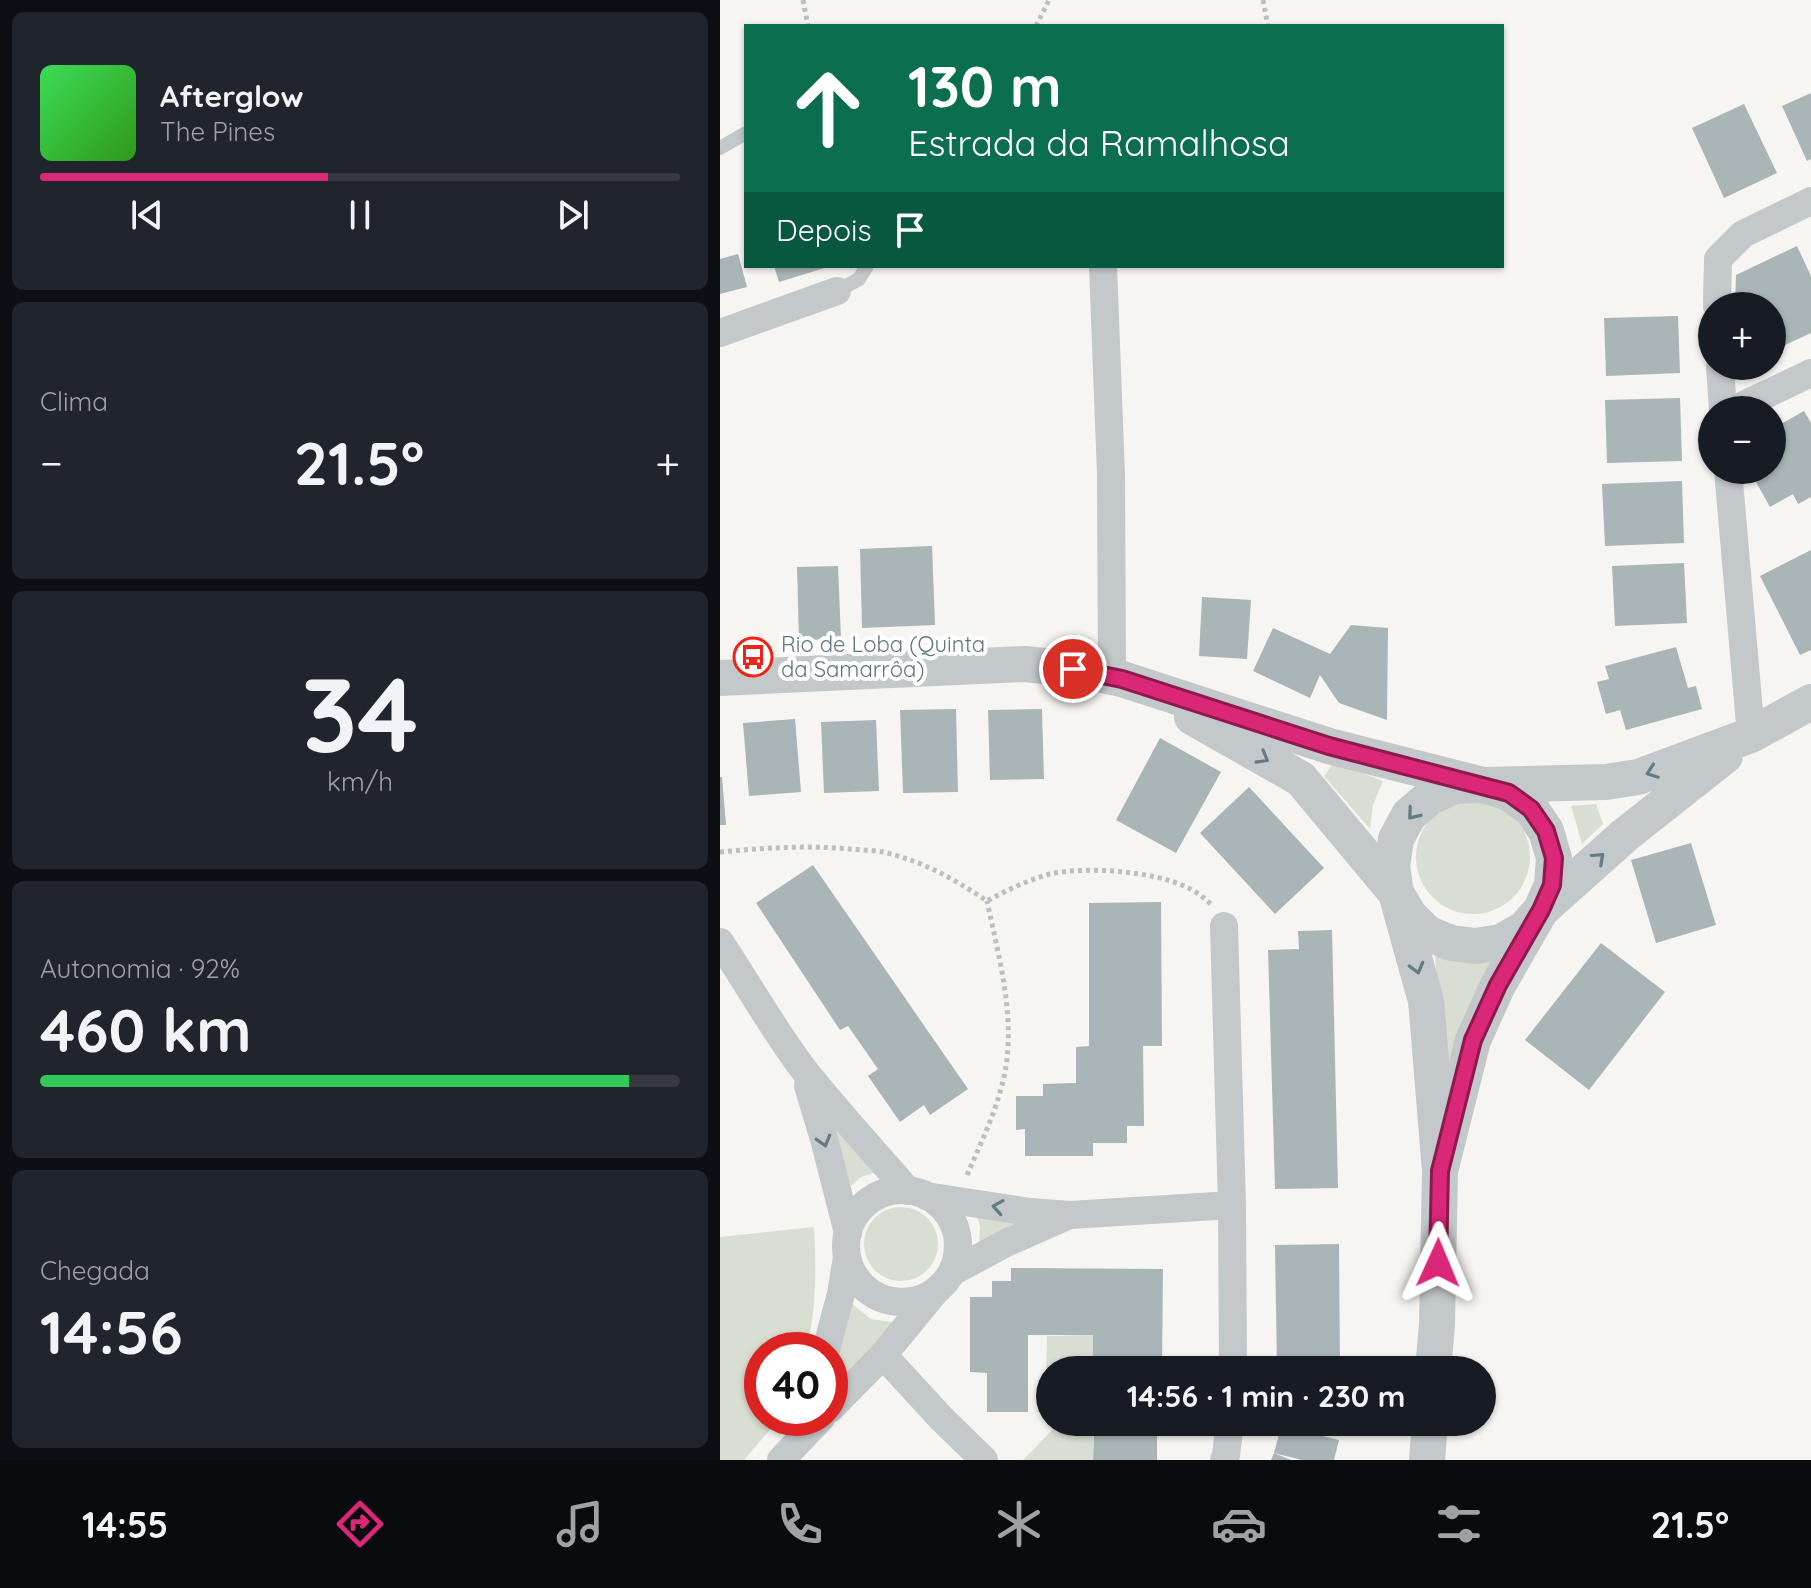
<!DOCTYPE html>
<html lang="pt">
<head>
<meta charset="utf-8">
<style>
	:root { --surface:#171b24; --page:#20242c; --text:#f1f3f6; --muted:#9ea1a6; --line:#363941; --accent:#db2777 }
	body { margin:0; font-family:Quicksand,sans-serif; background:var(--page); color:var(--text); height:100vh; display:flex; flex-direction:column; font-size:30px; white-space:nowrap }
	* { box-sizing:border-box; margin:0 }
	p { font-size:26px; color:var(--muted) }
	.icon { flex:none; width:44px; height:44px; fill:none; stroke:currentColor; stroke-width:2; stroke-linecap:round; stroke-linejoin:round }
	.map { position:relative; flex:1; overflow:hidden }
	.sheet { display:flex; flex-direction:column; gap:12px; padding:12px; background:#0d0f14; width:720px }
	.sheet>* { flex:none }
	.banner { position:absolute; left:24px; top:24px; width:760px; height:244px; border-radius:0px; box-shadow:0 2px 6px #0004; background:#0b6e4f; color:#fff; overflow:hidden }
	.fabs { position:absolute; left:978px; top:292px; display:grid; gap:16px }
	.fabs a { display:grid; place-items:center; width:88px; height:88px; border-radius:50%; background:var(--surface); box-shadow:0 2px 6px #0004; font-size:40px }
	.speed { position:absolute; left:24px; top:1332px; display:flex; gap:16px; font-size:40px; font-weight:700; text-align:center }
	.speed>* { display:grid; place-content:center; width:104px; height:104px; border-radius:50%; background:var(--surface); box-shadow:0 2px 6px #0004; line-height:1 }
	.speed .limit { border:12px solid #d22; background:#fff; color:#111 }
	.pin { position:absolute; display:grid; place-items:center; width:68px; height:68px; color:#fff; margin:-34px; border:4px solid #fff; border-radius:50%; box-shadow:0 2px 8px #0007 }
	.me { position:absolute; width:88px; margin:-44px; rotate:1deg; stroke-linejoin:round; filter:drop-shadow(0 0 6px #0008) }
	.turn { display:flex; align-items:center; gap:28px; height:168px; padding:0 32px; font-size:36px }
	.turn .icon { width:104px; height:104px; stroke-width:2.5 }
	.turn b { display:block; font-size:56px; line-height:68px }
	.then { display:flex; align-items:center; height:76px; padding:0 32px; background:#0003; gap:16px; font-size:30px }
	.big { font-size:60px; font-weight:700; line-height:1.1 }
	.sheet .widget { flex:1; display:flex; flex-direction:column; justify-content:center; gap:12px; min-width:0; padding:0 28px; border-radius:12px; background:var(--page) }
	.sheet .dial { align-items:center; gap:0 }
	.dial b { font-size:104px; line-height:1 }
	.song { display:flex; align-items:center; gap:24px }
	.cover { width:96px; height:96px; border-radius:12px; background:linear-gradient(135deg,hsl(130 70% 55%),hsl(110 70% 35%)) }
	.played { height:8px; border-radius:4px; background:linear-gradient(90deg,var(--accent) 45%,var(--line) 45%) }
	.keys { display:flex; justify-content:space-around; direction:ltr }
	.heat { display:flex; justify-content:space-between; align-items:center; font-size:44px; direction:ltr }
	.charge { height:12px; border-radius:6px; background:linear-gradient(90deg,#34c759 92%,var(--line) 0) }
	.trip { position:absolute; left:316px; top:1356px; width:460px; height:80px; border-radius:40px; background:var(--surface); box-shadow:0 2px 6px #0004; font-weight:700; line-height:80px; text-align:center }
	.tabs { display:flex; height:128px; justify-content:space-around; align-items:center; background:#090b0e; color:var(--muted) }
	.tabs .icon { width:56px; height:56px }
	.tabs .selected { color:var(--accent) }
	.tabs b { font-size:36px; color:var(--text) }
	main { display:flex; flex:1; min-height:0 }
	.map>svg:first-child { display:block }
	.green { fill:#d9ded2 }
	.building { fill:#a9b5b7 }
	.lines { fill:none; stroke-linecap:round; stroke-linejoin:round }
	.path { stroke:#bcc0c1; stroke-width:5; stroke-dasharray:4 4; stroke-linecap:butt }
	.service { stroke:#c3c8ca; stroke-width:14 }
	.minor { stroke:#c3c8ca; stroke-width:28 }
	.tertiary { stroke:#c3c8ca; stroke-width:36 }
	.oneway { stroke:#637b83 }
	.route-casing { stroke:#8e194d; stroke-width:20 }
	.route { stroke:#db2777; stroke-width:14 }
	.labels { text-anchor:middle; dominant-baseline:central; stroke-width:8; stroke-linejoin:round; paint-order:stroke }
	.poi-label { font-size:22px; fill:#5e777f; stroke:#fff; text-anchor:start }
</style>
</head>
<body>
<main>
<section class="sheet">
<div class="widget">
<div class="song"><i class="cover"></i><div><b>Afterglow</b><p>The Pines</p></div></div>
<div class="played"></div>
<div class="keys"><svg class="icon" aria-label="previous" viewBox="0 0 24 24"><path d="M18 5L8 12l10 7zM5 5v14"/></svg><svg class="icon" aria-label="pause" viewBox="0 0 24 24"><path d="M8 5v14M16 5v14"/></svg><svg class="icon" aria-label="next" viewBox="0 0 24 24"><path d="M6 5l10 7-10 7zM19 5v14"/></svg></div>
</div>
<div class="widget"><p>Clima</p>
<div class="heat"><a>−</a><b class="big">21.5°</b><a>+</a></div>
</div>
<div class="widget dial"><b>34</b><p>km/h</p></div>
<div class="widget"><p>Autonomia · 92%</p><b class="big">460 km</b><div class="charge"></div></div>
<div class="widget"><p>Chegada</p><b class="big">14:56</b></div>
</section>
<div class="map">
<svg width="1091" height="1460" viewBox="0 0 1091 1460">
	<rect width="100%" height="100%" fill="#f6f5f2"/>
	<path class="green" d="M614,762L663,781L653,805L650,829L604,776Z
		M696 857a57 57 0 1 1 114 0a57 57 0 1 1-114 0Z
		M876,804L883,824L862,844L851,806Z
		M715,954L772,961L729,1061L722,1052Z
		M99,1100L163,1170L141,1177L125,1191Z
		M144 1244a37 37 0 1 1 74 0a37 37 0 1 1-74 0Z
		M256,1212L307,1223L259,1245L260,1227Z
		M94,1227C96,1268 97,1310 86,1350H42V1418H57L53,1426L24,1460H0V1237Z
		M127,1300L151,1319L179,1323L110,1397V1371L121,1344Z
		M373,1335V1370H330V1381H326L327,1336Z
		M347,1422H373V1460H303L338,1424L346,1427Z"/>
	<path class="building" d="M1091,93V159L1087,161L1062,106Z
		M1024,104L1057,173L1004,198L972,128Z
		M1077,246L1091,276V333L1052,351V306H1015L1016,275Z
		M18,254L27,287L0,294V259Z
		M54,266H108V267L59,282Z
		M958,316L960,373L886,376L884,318Z
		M960,398L962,461L887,463L885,400Z
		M1084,411L1091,423V497L1078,504L1073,494L1050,507L1036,482L1050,474L1047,470H1052V429Z
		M962,481L964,543L885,546L882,484Z
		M212,546L215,625L142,628L140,549Z
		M1091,550V650L1080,655L1040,576Z
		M964,563L967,623L895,626L892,566Z
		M118,566L121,639L79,640L77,567Z
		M482,597L531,600L527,659L479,656Z
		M631,625L668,628L667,720L619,703L600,675L590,698L533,671L553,628L610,654Z
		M956,647L968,688L976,686L982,709L906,730L900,710L886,714L877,682L889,679L885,666Z
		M236,709L238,792L183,793L180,710Z
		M322,709L324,779L270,780L268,710Z
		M75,719L81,792L29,796L23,723Z
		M156,720L159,791L104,793L101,722Z
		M440,738L501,772L456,853L396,820Z
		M0,777H2L6,825H0Z
		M529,787L604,868L555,914L480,833Z
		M971,843L996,925L936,943L911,860Z
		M93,865L248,1089L210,1115L204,1105L180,1122L148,1076L158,1069L128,1026L120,1030L36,903Z
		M441,902L442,1046H423L424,1126H407V1143H373V1156H305V1129L296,1130V1096H323V1084L356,1083V1047L369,1046V903Z
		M612,930L618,1188L555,1189L548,950L579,949L578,931Z
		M881,943L945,992L869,1090L805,1040Z
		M619,1244L620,1370H557L555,1245Z
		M291,1268L443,1269L442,1370H373V1335H308V1412H267V1373L250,1372V1297H272V1281H291Z
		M373,1422H442V1428H373Z
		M559,1422H618L617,1431L571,1428L619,1440L614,1460H582L554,1453L561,1427Z
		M374,1431H437V1460H373Z
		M554,1453L571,1460H551Z"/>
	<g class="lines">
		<path class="path" d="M83,0L88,26
			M543,0L548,26
			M316,26L329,0
			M0,852C43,848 87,845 130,849C142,850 155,850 167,853C204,862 236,880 267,901C287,890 308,880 330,874C365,866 434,871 466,887C476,891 484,898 492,905
			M247,1175C263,1138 282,1100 287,1059C293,1007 278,953 267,901"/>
		<path class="service" d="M0,148L26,133
			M117,291L139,279L147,266"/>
		<path class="minor" d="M383,266L391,475L392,677
			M997,306L998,259L1023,234L1091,201
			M0,333L117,291
			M1000,366L1003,410
			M1013,410L1091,373
			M1008,470L1031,735
			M504,926L512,1205L513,1370
			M0,942C28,984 53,1029 84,1070C117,1112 153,1150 188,1191
			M88,1086L104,1139L128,1233
			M126 1246a56 56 0 1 1 112 0a56 56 0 1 1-112 0Z
			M206,1196L310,1212L350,1215L512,1205
			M232,1272L286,1243L345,1217
			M106,1350L121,1294L127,1257
			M163,1355L221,1418L264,1460
			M110,1409L163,1355L214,1293
			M61,1460L101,1418
			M504,1460L506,1455L510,1422"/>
		<path class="tertiary" d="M0,678L305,664L353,669L402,679L609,746L763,785L886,782L918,777L1031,735L1091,702
			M472,717L581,779L676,893L689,915L707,933L731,943L756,946L781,942L804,929L821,910L905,835L1005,756
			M713,1370L717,1325L720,1171L707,1012L706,1001L676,893L672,866L676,839L689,815L710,797L735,786L763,785L789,793L811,809L826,831L834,858L832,885L821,910L778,985L753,1040L720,1171
			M707,1460L710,1422"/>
	</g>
	<defs><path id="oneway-chevron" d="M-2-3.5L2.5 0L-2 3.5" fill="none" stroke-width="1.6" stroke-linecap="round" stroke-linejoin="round" transform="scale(2)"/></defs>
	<g class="oneway">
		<use href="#oneway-chevron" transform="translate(543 758) rotate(30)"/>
		<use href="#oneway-chevron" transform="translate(932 772) rotate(160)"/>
		<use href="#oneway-chevron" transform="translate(693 814) rotate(130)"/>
		<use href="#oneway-chevron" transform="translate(879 858) rotate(-42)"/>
		<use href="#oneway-chevron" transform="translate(697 968) rotate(75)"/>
		<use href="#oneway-chevron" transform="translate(104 1141) rotate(74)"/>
		<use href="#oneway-chevron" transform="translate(278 1207) rotate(-171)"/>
	</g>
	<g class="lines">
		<defs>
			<path id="route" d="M353,669L402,679L609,746L789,793L811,809L826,831L834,858L832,885L821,910L778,985L753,1040L720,1171L718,1263"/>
		</defs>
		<use href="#route" class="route-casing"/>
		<use href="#route" class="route"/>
	</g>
	<defs>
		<symbol id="bus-ring" viewBox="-11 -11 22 22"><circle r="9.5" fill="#fff" stroke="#f12317" stroke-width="1.5"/><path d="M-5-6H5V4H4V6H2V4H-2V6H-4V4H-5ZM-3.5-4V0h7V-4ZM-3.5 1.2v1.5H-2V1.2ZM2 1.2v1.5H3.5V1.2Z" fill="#f12317"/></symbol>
	</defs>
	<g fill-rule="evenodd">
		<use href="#bus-ring" x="11" y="635" width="44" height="44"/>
	</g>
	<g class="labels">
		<g class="poi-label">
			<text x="61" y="644">Rio de Loba (Quinta<tspan x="61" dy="25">da Samarrôa)</tspan></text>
		</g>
	</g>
</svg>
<div class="fabs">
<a>+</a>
<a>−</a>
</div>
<div class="speed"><div class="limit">40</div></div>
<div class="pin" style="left:353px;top:669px;background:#d93025"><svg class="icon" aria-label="arrive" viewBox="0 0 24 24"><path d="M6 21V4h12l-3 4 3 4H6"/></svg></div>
<svg class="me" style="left:718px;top:1263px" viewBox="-20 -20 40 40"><path d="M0-17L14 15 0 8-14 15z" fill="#db2777" stroke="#fff" stroke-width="4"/></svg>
<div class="trip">14:56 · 1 min · 230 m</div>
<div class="banner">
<div class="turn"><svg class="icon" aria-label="ahead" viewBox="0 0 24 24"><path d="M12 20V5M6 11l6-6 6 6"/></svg><div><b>130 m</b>Estrada da Ramalhosa</div></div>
<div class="then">Depois<svg class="icon" aria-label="arrive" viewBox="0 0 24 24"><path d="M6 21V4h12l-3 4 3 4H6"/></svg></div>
</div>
</div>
</main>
<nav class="tabs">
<b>14:55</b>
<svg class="icon selected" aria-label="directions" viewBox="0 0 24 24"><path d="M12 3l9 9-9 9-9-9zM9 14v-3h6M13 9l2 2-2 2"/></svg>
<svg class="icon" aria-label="music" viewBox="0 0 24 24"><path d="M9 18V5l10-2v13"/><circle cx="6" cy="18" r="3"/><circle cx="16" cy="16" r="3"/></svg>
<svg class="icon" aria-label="phone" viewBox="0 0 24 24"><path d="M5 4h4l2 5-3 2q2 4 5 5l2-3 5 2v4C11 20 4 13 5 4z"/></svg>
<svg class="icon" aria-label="climate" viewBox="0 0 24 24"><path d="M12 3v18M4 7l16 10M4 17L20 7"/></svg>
<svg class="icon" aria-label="car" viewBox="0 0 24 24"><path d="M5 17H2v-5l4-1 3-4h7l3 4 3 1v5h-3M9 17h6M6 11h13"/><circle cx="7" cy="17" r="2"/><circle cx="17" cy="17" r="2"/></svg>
<svg class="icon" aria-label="filters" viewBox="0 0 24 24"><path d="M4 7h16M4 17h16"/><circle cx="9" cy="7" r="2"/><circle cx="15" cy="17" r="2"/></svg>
<b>21.5°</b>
</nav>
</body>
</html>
